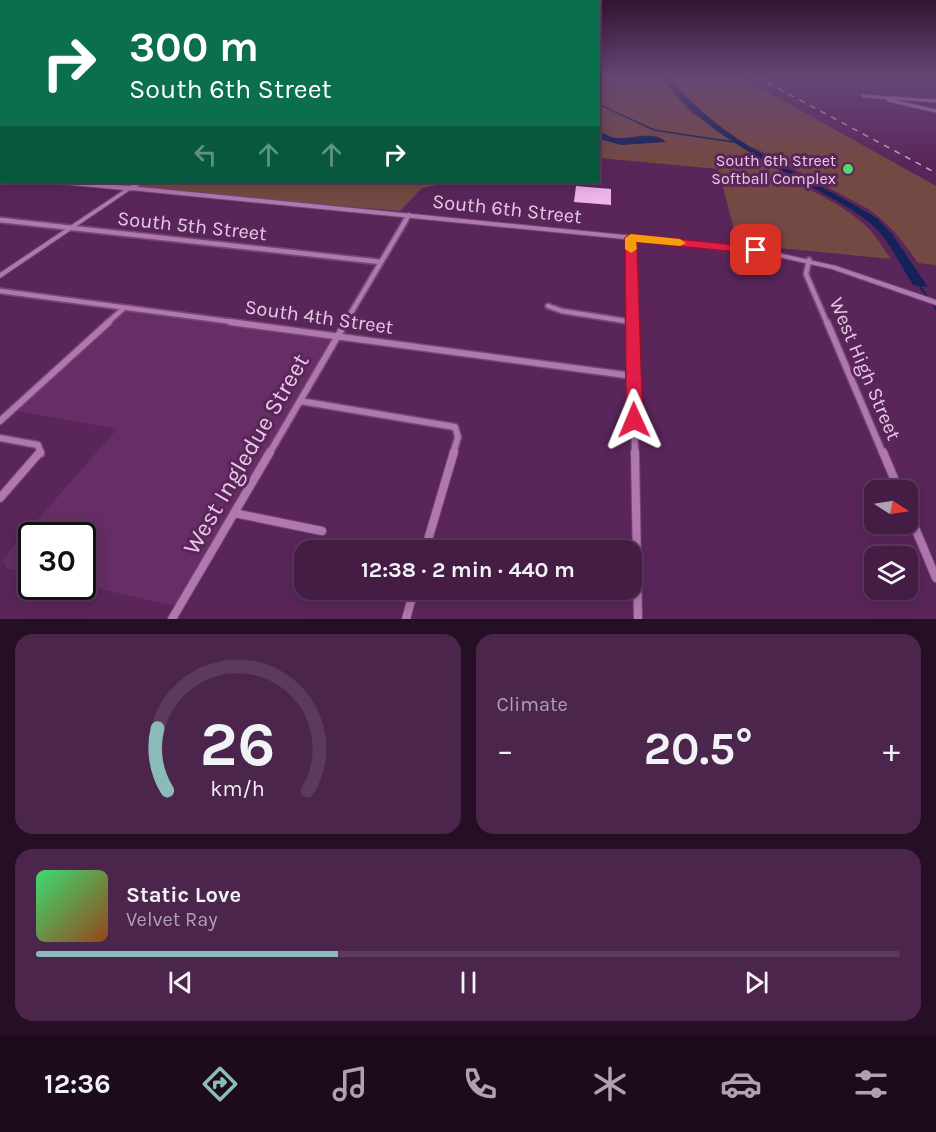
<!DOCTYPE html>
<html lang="en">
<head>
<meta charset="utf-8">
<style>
	:root { --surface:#441c44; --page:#4b254b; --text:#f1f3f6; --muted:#afa1b2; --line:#5c3a5d; --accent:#8bbbb9 }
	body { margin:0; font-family:Karla,sans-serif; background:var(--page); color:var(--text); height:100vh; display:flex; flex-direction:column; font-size:22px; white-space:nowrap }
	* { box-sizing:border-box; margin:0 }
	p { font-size:20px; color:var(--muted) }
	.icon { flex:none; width:33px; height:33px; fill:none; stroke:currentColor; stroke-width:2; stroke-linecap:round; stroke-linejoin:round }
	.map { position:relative; height:619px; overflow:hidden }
	.details { display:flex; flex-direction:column; gap:15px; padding:15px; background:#250f25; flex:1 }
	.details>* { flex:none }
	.guide { position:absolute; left:0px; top:0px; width:600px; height:183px; box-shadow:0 3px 15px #0003,0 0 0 2px var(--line); background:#0b6e4f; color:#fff; overflow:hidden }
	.needle { width:39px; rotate:102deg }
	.controls { position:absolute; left:864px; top:480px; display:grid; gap:12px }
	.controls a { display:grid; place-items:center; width:54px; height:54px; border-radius:12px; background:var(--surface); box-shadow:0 3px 15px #0003,0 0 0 2px var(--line); font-size:30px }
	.speed { position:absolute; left:18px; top:522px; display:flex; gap:12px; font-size:30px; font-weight:700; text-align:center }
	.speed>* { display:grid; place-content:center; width:78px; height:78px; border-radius:50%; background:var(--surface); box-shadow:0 3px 15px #0003,0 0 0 2px var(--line); line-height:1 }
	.speed .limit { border:3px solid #111; border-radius:9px; background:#fff; color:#111 }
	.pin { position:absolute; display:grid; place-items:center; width:51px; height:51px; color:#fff; margin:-26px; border-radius:12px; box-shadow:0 3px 9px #0006 }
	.me { position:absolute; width:66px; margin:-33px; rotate:359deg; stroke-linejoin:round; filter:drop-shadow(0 0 4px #0008) }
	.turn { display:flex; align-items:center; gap:21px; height:126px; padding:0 30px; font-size:27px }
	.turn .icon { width:78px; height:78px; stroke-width:2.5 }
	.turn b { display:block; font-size:42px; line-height:51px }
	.lanes { display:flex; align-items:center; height:57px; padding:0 30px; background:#0003; justify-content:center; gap:30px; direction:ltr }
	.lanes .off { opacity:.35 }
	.big { font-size:45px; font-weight:700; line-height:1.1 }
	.details .tile { flex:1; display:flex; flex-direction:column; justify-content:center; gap:9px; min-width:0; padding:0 21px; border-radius:18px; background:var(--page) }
	.details .dial { align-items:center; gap:0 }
	.dial svg { height:156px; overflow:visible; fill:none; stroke:var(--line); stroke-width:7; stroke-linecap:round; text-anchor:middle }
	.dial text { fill:var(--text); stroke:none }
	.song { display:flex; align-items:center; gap:18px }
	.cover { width:72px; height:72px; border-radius:9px; background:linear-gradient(135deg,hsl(140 70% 55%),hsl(20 70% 35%)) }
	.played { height:6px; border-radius:3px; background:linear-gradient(90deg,var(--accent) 35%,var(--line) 35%) }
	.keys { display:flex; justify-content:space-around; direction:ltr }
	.heat { display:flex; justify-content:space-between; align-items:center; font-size:33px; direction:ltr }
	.details .tiles { flex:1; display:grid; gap:15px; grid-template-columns:1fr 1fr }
	.tile:last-child { grid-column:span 2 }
	.trip { position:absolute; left:294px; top:540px; width:348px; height:60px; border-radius:18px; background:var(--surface); box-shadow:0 3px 15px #0003,0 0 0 2px var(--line); font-weight:700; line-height:60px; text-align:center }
	.tab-bar { display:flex; height:96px; justify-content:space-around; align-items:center; background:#1b0b1b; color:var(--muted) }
	.tab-bar .icon { width:42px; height:42px }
	.tab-bar .selected { color:var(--accent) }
	.tab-bar b { font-size:27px; color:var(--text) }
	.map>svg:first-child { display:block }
	.built { fill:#672d66 }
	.green { fill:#744943 }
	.water { fill:#142259 }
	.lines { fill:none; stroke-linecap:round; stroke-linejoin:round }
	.stream-far1 { stroke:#142259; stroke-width:1.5 }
	.stream { stroke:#142259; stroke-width:2 }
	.building { fill:#efb4ec }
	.minor-far4-casing { stroke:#744773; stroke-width:4.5 }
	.minor-far3-casing { stroke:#744773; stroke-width:6 }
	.minor-far2-casing { stroke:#744773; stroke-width:8 }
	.minor-far1-casing { stroke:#744773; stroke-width:9 }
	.minor-casing { stroke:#744773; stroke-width:10 }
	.tertiary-casing { stroke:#744773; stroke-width:7 }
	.secondary-casing { stroke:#744773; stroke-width:2 }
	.minor-far4 { stroke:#b177af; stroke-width:3 }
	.minor-far3 { stroke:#b177af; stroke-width:4 }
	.minor-far2 { stroke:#b177af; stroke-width:4.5 }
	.minor-far1 { stroke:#b177af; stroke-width:6 }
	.minor { stroke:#b177af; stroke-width:8 }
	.tertiary { stroke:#b177af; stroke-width:4.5 }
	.secondary { fill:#b177af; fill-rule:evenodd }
	.rail { stroke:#c6a2c5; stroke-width:1.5; stroke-dasharray:6 6; stroke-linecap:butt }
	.route { fill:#e11d48; stroke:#92132f; stroke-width:1.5 }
	.slow { fill:#f59e0b }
	.poi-dot { fill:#55d671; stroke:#5a265a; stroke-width:2 }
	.labels { text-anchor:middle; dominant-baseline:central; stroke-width:6; stroke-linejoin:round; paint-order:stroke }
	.far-poi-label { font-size:16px; fill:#e7c8e5; stroke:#5a265a; text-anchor:end }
	.street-label { font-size:20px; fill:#e7c8e5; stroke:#5a265a }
	.near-street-label { font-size:24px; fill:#e7c8e5; stroke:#5a265a }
</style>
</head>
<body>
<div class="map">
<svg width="936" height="619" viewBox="0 0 936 619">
	<rect width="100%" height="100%" fill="#5a265a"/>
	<path class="built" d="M124,308L338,336L179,607L83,585L82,536H32L31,574L6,568L3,559L117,429L12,410Z"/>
	<path class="green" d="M598,77H660L692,114L719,127L683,93L670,77H741L936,186V265L918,263C903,241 890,224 868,209L753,147C781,182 832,195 865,225C875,234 883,248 891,259L738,244L718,169L599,158Z
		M140,182H453L422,188L400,211L131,188Z"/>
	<path class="water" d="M662,77H669C721,144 807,175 878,219L892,234L928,287L913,285C900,265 889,239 871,224C856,211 838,202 821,192C763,159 701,132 662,77Z
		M599,132C606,133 610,138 617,138C631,139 655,130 666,142L621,145L599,139Z"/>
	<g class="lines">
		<path class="stream-far1" d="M598,104L654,130L733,142"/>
		<path class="stream" d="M919,285L928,298
			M931,302L936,309"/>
	</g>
	<path class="building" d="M576,186L611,189V205L574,202Z"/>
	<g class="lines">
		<defs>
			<path id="minor-far4" d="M863,96L936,101
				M888,100L936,111"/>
			<path id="minor-far3" d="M0,220L9,221
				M405,221L409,215"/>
			<path id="minor-far2" d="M0,220L381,262
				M631,238L633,323
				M809,260L806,274L827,323
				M0,291L241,323
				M548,306L562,311L632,322
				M107,323L124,308
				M345,323L406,220"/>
			<path id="minor-far1" d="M230,322L633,376
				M633,322L635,454
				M827,322L883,454
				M300,401L455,427L458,437L453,454
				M0,421L109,322
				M0,438L38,445L41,454
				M269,454L346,322"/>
			<path id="minor" d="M635,452L638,619
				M883,452L899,490
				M0,498L40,452
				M908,511L936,578
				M234,513L322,531
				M425,550L454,452
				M172,619L270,452
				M406,619L414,590"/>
			<path id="tertiary" d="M131,188L140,182"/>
			<path id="secondary" d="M0,174H2V178H0Z
				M59,182H74L130,186L756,248L836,266L936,300V305L832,269L756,252L130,190L0,278V273L124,190L62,184Z"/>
		</defs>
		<use href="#minor-far4" class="minor-far4-casing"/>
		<use href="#minor-far3" class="minor-far3-casing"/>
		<use href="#minor-far2" class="minor-far2-casing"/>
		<use href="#minor-far1" class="minor-far1-casing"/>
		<use href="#minor" class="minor-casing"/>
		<use href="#tertiary" class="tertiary-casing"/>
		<use href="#secondary" class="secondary-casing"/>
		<use href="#minor-far4" class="minor-far4"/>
		<use href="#minor-far3" class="minor-far3"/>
		<use href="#minor-far2" class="minor-far2"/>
		<use href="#minor-far1" class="minor-far1"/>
		<use href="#minor" class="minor"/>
		<use href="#tertiary" class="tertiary"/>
		<use href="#secondary" class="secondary"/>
		<path class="rail" d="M757,77L936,173"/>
	</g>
	<linearGradient id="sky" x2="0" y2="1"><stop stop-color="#321532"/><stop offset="0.47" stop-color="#654776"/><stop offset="1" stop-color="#654776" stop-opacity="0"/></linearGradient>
	<rect width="936" height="163" fill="url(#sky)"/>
	<path class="route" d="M631,234L756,247L762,250L756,254L637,242L643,420L640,425L634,426L628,425L626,420L625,238Z"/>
	<path class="slow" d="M631,234L680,239L686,243L680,246L636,242L637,249L631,253L625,249V238Z"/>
	<circle class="poi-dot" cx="848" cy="169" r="6"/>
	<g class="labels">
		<g class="far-poi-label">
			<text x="836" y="160">South 6th Street<tspan x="836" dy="18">Softball Complex</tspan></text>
		</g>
		<g class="street-label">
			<text transform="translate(507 209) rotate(6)">South 6th Street</text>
			<text transform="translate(192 226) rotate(6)">South 5th Street</text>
			<text transform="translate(319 317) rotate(8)">South 4th Street</text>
			<text transform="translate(865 369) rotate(67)">West High Street</text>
		</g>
		<g class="near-street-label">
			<text transform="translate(246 454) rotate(-60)">West Ingledue Street</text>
		</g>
	</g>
</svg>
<div class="controls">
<a><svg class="needle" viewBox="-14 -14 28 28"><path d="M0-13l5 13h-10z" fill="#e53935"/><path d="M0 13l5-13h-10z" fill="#afa1b2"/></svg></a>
<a><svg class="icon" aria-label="layers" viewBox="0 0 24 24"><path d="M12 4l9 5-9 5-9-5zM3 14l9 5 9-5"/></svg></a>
</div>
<div class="speed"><div class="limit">30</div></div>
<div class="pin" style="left:756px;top:250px;background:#d93025"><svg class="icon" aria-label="arrive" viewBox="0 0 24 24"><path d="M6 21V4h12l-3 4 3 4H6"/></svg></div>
<svg class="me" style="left:634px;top:420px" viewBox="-20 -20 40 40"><path d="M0-17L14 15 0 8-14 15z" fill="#e11d48" stroke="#fff" stroke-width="4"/></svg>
<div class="trip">12:38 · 2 min · 440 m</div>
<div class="guide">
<div class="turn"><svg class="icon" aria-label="right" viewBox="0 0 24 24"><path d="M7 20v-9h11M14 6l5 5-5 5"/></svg><div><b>300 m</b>South 6th Street</div></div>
<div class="lanes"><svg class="icon off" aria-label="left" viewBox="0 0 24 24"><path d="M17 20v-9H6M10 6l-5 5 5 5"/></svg><svg class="icon off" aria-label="ahead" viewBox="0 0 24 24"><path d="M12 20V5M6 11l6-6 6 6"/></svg><svg class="icon off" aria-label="ahead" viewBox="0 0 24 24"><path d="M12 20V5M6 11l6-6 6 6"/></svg><svg class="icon" aria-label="right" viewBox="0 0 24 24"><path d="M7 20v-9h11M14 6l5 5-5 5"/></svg></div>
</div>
</div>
<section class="details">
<div class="tiles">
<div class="tile dial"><svg viewBox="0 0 100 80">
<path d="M14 69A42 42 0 1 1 86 69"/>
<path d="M14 69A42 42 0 0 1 9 37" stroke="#8bbbb9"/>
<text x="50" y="56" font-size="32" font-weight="700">26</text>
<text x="50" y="72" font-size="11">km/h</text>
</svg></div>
<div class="tile"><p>Climate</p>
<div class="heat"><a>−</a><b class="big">20.5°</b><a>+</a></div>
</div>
<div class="tile">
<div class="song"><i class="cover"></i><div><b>Static Love</b><p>Velvet Ray</p></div></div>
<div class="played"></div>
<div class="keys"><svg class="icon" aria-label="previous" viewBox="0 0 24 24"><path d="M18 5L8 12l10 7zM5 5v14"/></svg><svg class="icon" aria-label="pause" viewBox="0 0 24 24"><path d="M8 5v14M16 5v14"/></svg><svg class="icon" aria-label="next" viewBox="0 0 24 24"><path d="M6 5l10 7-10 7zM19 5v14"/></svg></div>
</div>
</div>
</section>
<nav class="tab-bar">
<b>12:36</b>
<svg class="icon selected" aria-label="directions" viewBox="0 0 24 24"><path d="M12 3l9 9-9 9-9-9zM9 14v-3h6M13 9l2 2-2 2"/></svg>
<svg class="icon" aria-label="music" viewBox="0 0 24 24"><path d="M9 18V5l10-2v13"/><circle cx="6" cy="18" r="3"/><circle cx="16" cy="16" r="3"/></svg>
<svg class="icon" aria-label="phone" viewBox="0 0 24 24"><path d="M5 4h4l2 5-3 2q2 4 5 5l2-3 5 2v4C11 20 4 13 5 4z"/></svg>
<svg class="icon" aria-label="climate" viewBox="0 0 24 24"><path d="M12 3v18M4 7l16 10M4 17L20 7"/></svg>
<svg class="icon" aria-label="car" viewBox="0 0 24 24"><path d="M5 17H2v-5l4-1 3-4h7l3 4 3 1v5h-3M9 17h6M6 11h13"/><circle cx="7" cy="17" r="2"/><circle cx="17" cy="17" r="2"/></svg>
<svg class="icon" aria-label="filters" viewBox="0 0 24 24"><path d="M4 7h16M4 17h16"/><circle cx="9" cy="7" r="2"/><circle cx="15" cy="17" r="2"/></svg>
</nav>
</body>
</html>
